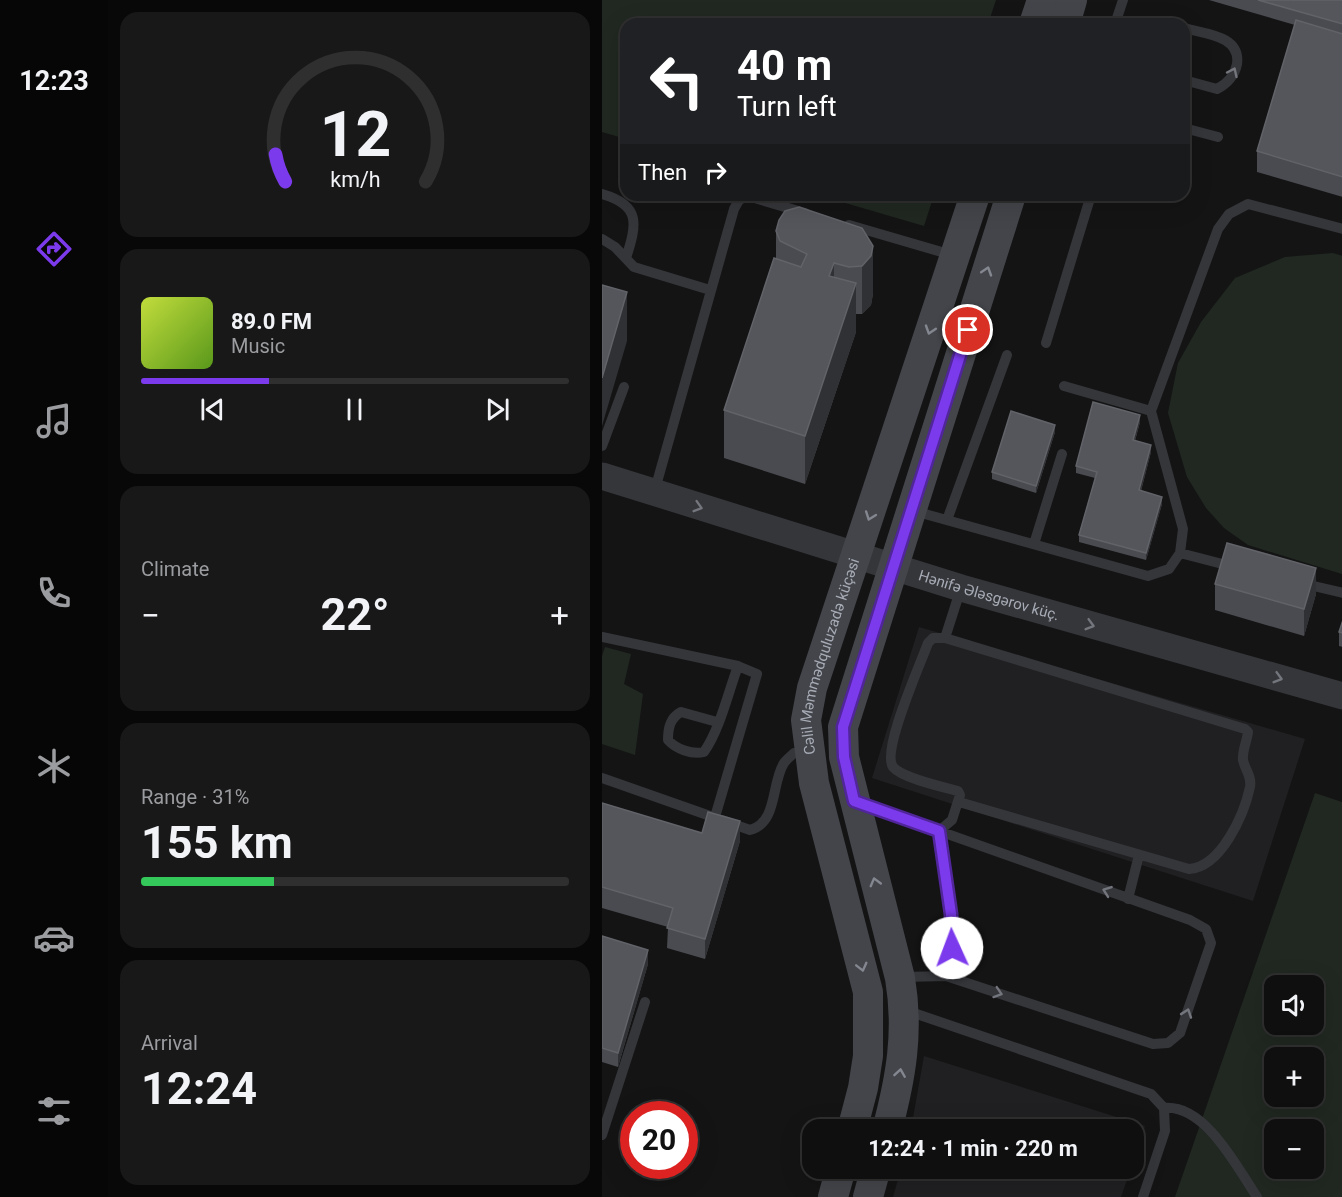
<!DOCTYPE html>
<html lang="en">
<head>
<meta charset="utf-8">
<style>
	:root { --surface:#0f0f10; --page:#181819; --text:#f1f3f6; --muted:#9b9c9f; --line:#2f2f30; --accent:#7c3aed }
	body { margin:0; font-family:Roboto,sans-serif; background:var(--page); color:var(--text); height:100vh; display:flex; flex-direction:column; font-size:22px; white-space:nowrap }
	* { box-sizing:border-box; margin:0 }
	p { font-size:20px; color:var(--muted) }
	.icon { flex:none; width:33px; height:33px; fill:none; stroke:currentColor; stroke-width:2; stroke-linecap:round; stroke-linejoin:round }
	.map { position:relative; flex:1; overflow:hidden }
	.sheet { display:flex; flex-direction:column; gap:12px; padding:12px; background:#080809; width:494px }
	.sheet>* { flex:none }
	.guide { position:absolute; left:18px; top:18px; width:570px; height:183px; border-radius:18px; box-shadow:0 6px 24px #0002,0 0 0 2px var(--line); background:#202124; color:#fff; overflow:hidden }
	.controls { position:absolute; left:662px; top:975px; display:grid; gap:12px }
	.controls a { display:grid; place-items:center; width:60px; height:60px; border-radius:12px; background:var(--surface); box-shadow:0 6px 24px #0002,0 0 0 2px var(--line); font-size:30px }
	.speed { position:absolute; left:18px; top:1101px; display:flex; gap:12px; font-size:30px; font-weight:700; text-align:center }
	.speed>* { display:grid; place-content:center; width:78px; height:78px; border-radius:50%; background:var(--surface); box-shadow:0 6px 24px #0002,0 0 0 2px var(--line); line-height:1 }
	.speed .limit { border:9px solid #d22; background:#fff; color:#111 }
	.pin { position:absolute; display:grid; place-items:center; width:51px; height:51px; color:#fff; margin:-26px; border:3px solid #fff; border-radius:50%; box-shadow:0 2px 6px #0007 }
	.me { position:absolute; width:66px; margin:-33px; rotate:358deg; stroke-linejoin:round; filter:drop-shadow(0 0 4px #0008) }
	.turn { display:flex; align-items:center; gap:21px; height:126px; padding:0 18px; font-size:27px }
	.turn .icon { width:78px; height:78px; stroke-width:2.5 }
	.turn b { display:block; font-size:42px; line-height:51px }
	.then { display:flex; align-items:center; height:57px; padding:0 18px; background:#0003; gap:12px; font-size:22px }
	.big { font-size:45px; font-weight:700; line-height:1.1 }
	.sheet .tile { flex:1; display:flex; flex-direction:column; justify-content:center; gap:9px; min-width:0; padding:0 21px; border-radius:18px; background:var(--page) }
	.sheet .dial { align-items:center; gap:0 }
	.dial svg { height:156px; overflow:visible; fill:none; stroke:var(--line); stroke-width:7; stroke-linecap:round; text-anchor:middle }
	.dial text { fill:var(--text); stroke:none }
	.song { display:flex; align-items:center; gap:18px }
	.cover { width:72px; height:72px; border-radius:9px; background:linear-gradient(135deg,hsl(70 70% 55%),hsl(90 70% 35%)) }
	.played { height:6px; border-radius:3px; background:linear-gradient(90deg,var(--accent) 30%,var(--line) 30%) }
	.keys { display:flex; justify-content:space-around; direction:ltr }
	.heat { display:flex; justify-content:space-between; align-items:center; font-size:33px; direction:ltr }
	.charge { height:9px; border-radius:4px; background:linear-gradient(90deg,#34c759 31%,var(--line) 0) }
	.trip { position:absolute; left:200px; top:1119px; width:342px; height:60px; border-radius:18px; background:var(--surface); box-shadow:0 6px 24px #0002,0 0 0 2px var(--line); font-weight:700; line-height:60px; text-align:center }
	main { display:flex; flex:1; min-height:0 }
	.tabs { display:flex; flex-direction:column; width:108px; justify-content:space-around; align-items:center; background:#060606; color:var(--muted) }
	.tabs .icon { width:42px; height:42px }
	.tabs .selected { color:var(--accent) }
	.tabs b { font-size:27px; color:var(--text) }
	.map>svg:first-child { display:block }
	.built { fill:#202022 }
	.green { fill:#202821; fill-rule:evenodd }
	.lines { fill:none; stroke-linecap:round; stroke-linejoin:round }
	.service { stroke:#35363a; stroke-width:10 }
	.tertiary { stroke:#35363a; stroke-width:27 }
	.secondary { stroke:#43454a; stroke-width:30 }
	.wall { fill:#4a4b50 }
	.shaded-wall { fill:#303134 }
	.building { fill:#54565b; stroke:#616369; stroke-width:1.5 }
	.oneway { stroke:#74767e }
	.oneway2 { stroke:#848790 }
	.route-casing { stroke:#51269a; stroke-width:15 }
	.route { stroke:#7c3aed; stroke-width:10 }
	.labels { text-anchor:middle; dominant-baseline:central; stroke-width:5; stroke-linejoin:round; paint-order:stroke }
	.street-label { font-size:15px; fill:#a7abb5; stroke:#0f0f10 }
</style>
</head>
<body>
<main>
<nav class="tabs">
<b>12:23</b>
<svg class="icon selected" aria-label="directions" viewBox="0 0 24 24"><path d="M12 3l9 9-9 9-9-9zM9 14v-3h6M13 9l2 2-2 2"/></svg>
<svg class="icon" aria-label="music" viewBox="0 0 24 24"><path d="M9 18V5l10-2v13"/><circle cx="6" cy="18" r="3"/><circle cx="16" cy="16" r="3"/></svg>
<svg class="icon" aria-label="phone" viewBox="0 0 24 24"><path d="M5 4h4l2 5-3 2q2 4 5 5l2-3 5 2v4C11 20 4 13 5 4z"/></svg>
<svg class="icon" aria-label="climate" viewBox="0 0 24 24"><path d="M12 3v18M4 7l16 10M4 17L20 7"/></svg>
<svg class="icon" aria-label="car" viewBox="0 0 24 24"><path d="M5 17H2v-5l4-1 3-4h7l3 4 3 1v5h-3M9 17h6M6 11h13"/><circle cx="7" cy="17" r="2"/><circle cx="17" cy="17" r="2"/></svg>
<svg class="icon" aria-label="filters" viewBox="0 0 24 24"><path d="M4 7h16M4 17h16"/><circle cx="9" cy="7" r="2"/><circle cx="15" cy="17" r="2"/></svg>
</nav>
<section class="sheet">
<div class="tile dial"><svg viewBox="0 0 100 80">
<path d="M14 69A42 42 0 1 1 86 69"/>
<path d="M14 69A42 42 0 0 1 9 55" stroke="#7c3aed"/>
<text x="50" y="56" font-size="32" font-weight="700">12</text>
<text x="50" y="72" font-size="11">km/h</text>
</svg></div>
<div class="tile">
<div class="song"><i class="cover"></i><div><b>89.0 FM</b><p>Music</p></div></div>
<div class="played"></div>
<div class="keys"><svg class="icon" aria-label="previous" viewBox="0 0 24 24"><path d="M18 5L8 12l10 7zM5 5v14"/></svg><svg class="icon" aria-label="pause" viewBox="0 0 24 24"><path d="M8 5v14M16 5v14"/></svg><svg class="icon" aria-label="next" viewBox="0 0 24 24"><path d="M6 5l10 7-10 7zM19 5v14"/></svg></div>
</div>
<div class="tile"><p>Climate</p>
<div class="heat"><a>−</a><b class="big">22°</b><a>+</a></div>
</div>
<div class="tile"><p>Range · 31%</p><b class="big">155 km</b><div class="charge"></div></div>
<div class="tile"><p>Arrival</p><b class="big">12:24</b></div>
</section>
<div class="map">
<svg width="741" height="1197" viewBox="0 0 741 1197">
	<rect width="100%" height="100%" fill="#141415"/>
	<path class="built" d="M317,627L703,739L651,901L270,778Z
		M322,1056L543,1126L531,1163V1130L309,1129Z
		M299,1169V1168L529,1169L519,1197H291Z"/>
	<path class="green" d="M0,0H394L386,24H24V139L0,132Z
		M216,195H332L322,226Z
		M731,253L741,256L740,574L646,545L622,528L604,508L585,477L566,413L576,363L599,322L633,278L683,257Z
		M3,647L29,654L22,684L41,694L33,755L0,744V656Z
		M713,793L740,802V1197H573ZM672,986H711V1024H672ZM672,1058H711V1096H672ZM672,1130H711V1168H672Z"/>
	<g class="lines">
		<path class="service" d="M513,24L521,0
			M543,24L556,21L566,24
			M582,28C602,34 639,35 635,64C633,75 625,84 615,89L582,80
			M582,128L616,137
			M0,194C39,205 35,224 24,258
			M247,225L350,255
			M0,239L13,247L32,267L108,290
			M444,343L489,195
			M462,386L549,411L616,229L627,214L646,204L741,229
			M0,446L22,387
			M52,493L132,209L137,200L146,196L203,213
			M312,511L546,576L567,569L578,553L581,529L549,411
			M345,520L405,355
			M432,544L460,454
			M578,553L632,567
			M703,584L741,593
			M0,637L136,666L155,674L113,817
			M343,638L359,588
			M115,722L79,712C68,718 66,728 66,740C74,749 90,755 102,752C118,729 126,693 136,666
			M0,778L148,830C176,823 169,783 182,763C184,760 189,756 192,753L207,752
			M258,803L588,920L604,929L609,943L578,1033L566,1043L551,1044L344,976L301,977
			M526,899L537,855
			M344,976C356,925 344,882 337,831L350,820L358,795L356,791C341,787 300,778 291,767C279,751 319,663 326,643L331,638H343L643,729L646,732C645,741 640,751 641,760C643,770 650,776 648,787C642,815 619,867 587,869L357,802
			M303,1010L549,1094L562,1108L563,1131L541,1197
			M562,1108C603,1104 635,1167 655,1197
			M0,1135L43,1002"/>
		<path class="tertiary" id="s1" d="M0,476L359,588L741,696"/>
		<g class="secondary">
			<path d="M432,24L440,0"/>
			<path d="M463,24L470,0"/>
			<path id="s2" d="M250,1130L261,1088L266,1056V992L212,783L204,720L210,688L373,195"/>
			<path d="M285,1130C299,1077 307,1032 298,978L242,757L241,727L409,195"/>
			<path d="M231,1197L239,1168"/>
			<path d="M266,1197L274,1168"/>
		</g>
	</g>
	<path class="wall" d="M607,0H741V197L655,172V151L693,25Z
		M260,228L271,294L269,305L260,314H254V332L203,484L122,458V410L174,259V231Z
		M538,422L533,441L549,452L539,491L560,504L544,560L477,542V535L493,478L474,473V466Z
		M453,432L434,493L390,479V472Z
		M613,584L714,594L702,636L613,610Z
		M741,620V647L737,646V632Z
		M0,803L100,833L138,841L103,959L65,948L66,927L0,908Z
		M0,936L46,964L16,1067L0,1062Z"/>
	<path class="shaded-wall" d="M271,246V294L269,305L260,314V266Z
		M232,263V311L227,276Z
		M254,283V332L203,484V436Z
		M25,292V341L0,426V378Z
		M538,415V422L531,447V440Z
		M453,425V432L434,493V486Z
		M549,445V452L537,498V490Z
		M560,497V504L544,560V553Z
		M714,568V594L702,636V609Z
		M138,821V841L103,959V939Z
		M46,950V964L16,1067V1053Z"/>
	<path class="building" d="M656,0H741V24Z
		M694,20L741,34V177L655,151Z
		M197,207L260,228L271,246L269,256L260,266L247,267L232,263L227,276L254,283L203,436L122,410L172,258L199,267L205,254L178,241L174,231L177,220L183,211Z
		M0,285L25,292L0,378Z
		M491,402L538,415L531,440L549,445L537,490L560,497L544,553L477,535L495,472L474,466Z
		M409,411L453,425L434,486L390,472Z
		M625,543L714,568L702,609L613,584Z
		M741,620V633L737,632Z
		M0,803L100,833L106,812L138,821L103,939L65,928L71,908L0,887Z
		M0,936L46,950L16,1053L0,1048Z"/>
	<defs><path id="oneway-chevron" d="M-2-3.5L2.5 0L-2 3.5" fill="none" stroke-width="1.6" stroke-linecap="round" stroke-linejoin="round" transform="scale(1.5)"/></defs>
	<g class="oneway">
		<use href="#oneway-chevron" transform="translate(631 72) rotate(-65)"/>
		<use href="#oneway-chevron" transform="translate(96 507) rotate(17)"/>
		<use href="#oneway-chevron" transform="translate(488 625) rotate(16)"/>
		<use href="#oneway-chevron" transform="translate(676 678) rotate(16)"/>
		<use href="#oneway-chevron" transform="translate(505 891) rotate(-160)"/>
		<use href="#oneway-chevron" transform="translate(396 993) rotate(18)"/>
		<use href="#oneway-chevron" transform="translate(585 1013) rotate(-71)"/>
	</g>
	<g class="oneway2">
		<use href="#oneway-chevron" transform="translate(385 271) rotate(-72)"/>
		<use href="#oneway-chevron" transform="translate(328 330) rotate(108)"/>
		<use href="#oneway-chevron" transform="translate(268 516) rotate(110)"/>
		<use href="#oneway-chevron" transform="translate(273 882) rotate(-105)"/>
		<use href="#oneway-chevron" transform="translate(260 967) rotate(76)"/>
		<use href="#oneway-chevron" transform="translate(298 1073) rotate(-81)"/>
	</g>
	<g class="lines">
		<defs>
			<path id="route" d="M350,948L349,914L337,831L252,801L242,757L241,727L366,330"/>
		</defs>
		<use href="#route" class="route-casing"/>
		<use href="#route" class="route"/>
	</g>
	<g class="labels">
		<g class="street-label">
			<text stroke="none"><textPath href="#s1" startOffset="405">Hənifə Ələsgərov küç.</textPath></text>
			<text stroke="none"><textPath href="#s2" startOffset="486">Cəlil Məmmədquluzadə küçəsi</textPath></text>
		</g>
	</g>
</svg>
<div class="controls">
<a><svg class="icon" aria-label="sound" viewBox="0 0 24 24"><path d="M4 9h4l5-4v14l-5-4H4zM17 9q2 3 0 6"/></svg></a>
<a>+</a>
<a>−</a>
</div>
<div class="speed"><div class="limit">20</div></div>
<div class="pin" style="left:366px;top:330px;background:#d93025"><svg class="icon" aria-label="arrive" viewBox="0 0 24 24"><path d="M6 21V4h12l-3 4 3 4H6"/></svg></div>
<svg class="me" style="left:350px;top:948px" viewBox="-20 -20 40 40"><circle r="19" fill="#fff"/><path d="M0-13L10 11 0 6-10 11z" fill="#7c3aed"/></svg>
<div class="trip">12:24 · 1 min · 220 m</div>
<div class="guide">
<div class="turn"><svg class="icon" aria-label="left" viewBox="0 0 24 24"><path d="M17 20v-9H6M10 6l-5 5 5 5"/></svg><div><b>40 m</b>Turn left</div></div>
<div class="then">Then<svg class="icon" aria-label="right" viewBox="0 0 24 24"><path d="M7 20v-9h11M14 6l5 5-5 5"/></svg></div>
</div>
</div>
</main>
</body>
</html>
